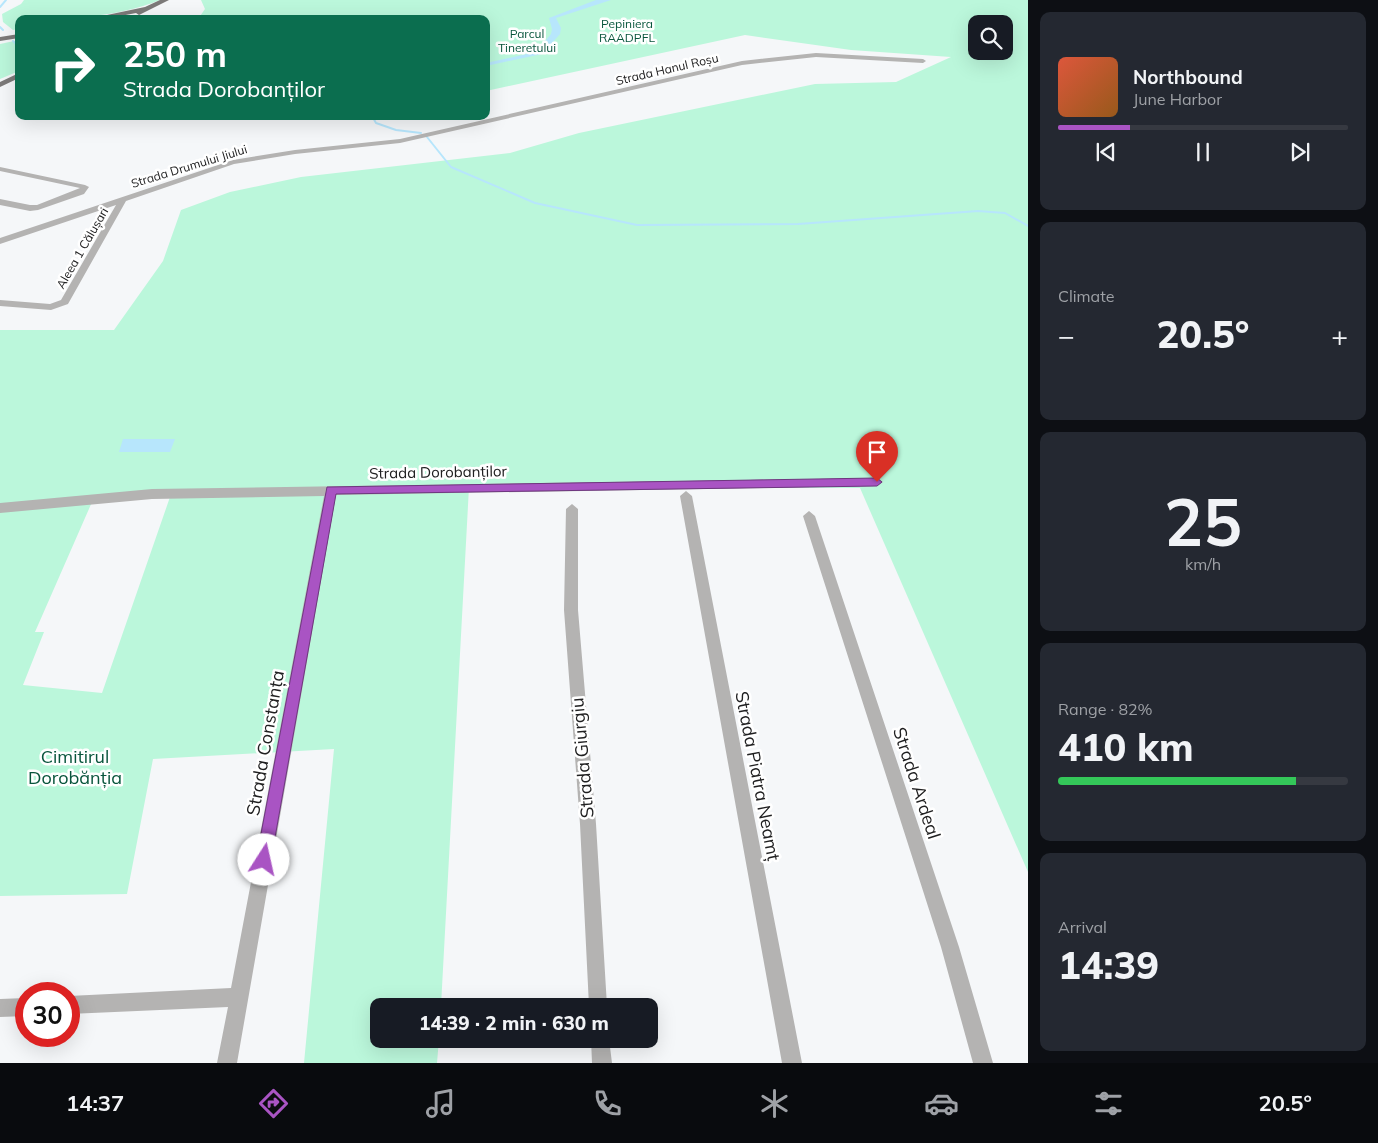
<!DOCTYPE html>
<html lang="en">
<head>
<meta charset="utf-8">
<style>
	:root { --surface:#171b24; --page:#242831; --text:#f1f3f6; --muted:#9ea1a6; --line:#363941; --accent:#a954c3 }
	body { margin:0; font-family:Mulish,sans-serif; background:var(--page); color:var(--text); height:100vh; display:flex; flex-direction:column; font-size:19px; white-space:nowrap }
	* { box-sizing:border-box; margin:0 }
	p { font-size:16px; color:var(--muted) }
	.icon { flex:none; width:28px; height:28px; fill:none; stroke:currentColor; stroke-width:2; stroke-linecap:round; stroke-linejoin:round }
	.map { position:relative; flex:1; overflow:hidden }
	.side { display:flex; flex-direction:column; gap:12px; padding:12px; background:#0d0f14; width:350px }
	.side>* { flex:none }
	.top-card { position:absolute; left:15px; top:15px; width:475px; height:105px; border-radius:10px; box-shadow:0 5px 20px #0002; background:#0b6e4f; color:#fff; overflow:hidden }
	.controls { position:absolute; left:968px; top:15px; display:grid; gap:10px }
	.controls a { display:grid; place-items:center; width:45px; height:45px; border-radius:10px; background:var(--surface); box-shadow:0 5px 20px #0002; font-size:25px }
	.speed { position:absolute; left:15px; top:982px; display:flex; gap:10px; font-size:25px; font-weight:700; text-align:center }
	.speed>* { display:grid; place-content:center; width:65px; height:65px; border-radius:50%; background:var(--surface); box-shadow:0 5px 20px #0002; line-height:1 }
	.speed .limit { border:8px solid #d22; background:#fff; color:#111 }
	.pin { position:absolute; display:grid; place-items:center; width:42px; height:42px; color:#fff; margin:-51px -21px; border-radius:50% 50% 50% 0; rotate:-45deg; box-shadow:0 0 5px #0007 }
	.pin .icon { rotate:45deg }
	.me { position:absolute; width:55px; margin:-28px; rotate:10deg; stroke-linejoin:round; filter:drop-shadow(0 0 4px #0008) }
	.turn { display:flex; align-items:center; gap:18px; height:105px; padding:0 25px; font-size:22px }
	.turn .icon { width:65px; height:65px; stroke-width:2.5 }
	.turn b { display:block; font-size:35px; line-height:42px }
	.big { font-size:38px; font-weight:800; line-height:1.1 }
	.side .tile { flex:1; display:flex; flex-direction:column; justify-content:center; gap:8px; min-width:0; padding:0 18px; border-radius:10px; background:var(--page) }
	.side .dial { align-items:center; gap:0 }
	.dial b { font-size:65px; line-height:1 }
	.song { display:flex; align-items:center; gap:15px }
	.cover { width:60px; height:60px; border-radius:8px; background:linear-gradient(135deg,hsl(10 70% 55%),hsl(30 70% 35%)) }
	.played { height:5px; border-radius:2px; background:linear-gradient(90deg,var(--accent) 25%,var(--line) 25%) }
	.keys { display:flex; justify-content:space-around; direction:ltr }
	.heat { display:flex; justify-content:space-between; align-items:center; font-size:28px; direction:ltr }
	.charge { height:8px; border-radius:4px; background:linear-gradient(90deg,#34c759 82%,var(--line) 0) }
	.trip { position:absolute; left:370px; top:998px; width:288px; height:50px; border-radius:10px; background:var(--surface); box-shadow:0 5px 20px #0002; font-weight:800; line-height:50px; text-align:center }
	.tabs { display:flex; height:80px; justify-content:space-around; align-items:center; background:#090b0e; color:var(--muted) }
	.tabs .icon { width:35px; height:35px }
	.tabs .selected { color:var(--accent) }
	.tabs b { font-size:22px; color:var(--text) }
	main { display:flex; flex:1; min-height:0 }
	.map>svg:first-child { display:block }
	.green { fill:#bbf7db; fill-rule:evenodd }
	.water { fill:#b7e6fc }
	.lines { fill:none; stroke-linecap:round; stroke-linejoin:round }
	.stream { stroke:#b7e6fc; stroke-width:2 }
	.minor { fill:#b4b3b2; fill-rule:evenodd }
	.major { fill:#7c7a79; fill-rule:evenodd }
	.route { fill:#a954c3; stroke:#6e377f }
	.labels { text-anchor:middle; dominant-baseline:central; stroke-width:5; stroke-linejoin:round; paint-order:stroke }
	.far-park-label { font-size:12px; fill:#08553c; stroke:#fff }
	.far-street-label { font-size:12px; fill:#202021; stroke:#fff }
	.street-label { font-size:15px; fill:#202021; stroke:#fff }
	.near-street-label { font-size:18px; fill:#202021; stroke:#fff }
	.near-park-label { font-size:18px; fill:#08553c; stroke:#fff }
</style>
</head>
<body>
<main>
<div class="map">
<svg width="1028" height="1063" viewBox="0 0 1028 1063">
	<rect width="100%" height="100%" fill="#f5f7f9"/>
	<path class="green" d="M24,0H160C115,18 66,19 19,19V29L13,30L3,22L2,14L21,4Z
		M201,0H1028V872L860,488L469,487L441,1006H379V1039H439L437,1063H304L334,749L153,759L127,894L0,896V330H114L163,261L181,210L230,192L301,177L510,153L579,133L815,84L896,82L951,57L851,50L745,35L486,91V19H198L205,9ZM976,24H1004V51H976ZM170,497L102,693L23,685L44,632H35L92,502Z
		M19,40V71L0,79V44Z"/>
	<path class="water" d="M596,0H611L556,18L561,28L560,34L542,54L486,66V63L536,52L551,34L552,29L549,18Z
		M123,439H175L170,452H119Z"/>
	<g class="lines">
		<path class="stream" d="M0,7L6,0
			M0,27L3,30
			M13,41L19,47
			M372,116L376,123L396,130L421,133
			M427,137L451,167L535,203L637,225L798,224L978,211L1005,213L1028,226"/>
		<path class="minor" d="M816,53L923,59L926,61L923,63L816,57L742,65L400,143L295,154L234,164L126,201L68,304L51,310L0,306V300L50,304L61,300L116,205L0,244V238L233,160L295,150L400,139L742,61Z
			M0,167L85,185L89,187L84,194L38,210L30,211L0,205V199L30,205H37L80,188L0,171Z
			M877,478L883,482L877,486L336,495L237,1063H217L228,1007L69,1014V996L231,988L324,496L152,499L0,513V503L152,489Z
			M686,491L692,496L802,1063H782L680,496Z
			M572,504L578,509V610L596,824L607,1006H589L580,824L564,610L566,509Z
			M809,511L815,516L959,947L993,1063H973L941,947L803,516Z
			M26,998V1016L0,1017V999Z
			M591,1039H609L612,1063H592Z"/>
		<path class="major" d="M160,0H169L139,15L136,13L105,19H88L145,7Z
			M19,34V38L0,41V37Z
			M19,73V78L0,87V82Z"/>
	</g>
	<path class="route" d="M877,478L882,482L877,486L336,494L271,860L269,866L264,868L258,866L256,860L327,487Z"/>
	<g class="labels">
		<g class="far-park-label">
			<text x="627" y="23">Pepiniera<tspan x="627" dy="14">RAADPFL</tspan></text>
			<text x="527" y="33">Parcul<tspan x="527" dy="14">Tineretului</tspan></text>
		</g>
		<g class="far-street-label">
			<text transform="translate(667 69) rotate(-13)">Strada Hanul Roșu</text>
			<text transform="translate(189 166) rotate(-17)">Strada Drumului Jiului</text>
			<text transform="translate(82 248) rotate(-60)">Aleea 1 Călușari</text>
		</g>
		<g class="street-label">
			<text transform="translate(438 472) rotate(-1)">Strada Dorobanților</text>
		</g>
		<g class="near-street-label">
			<text transform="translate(265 743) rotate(-80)">Strada Constanța</text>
			<text transform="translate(582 758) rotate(-95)">Strada Giurgiu</text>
			<text transform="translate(758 776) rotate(79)">Strada Piatra Neamț</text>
			<text transform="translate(917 783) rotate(72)">Strada Ardeal</text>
		</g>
		<g class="near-park-label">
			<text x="75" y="756">Cimitirul<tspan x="75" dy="21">Dorobănția</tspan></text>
		</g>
	</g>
</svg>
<div class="controls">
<a><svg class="icon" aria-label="search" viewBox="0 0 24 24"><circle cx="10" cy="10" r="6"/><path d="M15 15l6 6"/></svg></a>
</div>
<div class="speed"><div class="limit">30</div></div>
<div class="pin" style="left:877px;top:482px;background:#d93025"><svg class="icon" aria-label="arrive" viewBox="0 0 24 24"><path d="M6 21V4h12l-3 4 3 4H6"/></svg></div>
<svg class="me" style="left:264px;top:860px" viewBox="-20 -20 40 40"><circle r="19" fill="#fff"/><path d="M0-13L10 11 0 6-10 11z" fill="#a954c3"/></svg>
<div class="trip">14:39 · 2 min · 630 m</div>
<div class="top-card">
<div class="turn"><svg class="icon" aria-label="right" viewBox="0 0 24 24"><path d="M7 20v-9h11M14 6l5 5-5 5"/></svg><div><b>250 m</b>Strada Dorobanților</div></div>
</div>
</div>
<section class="side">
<div class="tile">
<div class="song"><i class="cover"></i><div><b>Northbound</b><p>June Harbor</p></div></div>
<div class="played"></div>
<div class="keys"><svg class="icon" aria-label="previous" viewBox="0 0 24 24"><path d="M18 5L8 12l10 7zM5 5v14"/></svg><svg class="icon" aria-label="pause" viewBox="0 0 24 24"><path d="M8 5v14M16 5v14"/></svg><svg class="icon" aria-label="next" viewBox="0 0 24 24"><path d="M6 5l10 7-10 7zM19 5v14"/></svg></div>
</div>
<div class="tile"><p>Climate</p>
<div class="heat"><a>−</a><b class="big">20.5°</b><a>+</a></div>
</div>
<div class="tile dial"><b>25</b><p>km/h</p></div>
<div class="tile"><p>Range · 82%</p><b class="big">410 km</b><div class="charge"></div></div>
<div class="tile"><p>Arrival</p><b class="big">14:39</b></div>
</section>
</main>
<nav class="tabs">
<b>14:37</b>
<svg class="icon selected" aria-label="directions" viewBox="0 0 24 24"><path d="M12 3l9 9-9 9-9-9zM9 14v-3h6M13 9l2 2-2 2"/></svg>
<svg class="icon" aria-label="music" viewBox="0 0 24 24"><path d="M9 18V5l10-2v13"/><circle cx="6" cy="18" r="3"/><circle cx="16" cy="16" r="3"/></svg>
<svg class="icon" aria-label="phone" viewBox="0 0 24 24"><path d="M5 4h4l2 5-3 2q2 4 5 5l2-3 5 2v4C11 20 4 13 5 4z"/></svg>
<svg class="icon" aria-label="climate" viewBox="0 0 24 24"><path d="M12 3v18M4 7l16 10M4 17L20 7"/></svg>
<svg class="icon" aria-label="car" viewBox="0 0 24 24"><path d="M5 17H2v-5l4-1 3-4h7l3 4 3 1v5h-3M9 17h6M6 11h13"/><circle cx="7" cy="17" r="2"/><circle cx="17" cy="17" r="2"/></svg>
<svg class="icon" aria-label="filters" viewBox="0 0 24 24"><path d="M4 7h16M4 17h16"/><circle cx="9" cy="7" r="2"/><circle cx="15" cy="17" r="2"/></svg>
<b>20.5°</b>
</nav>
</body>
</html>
